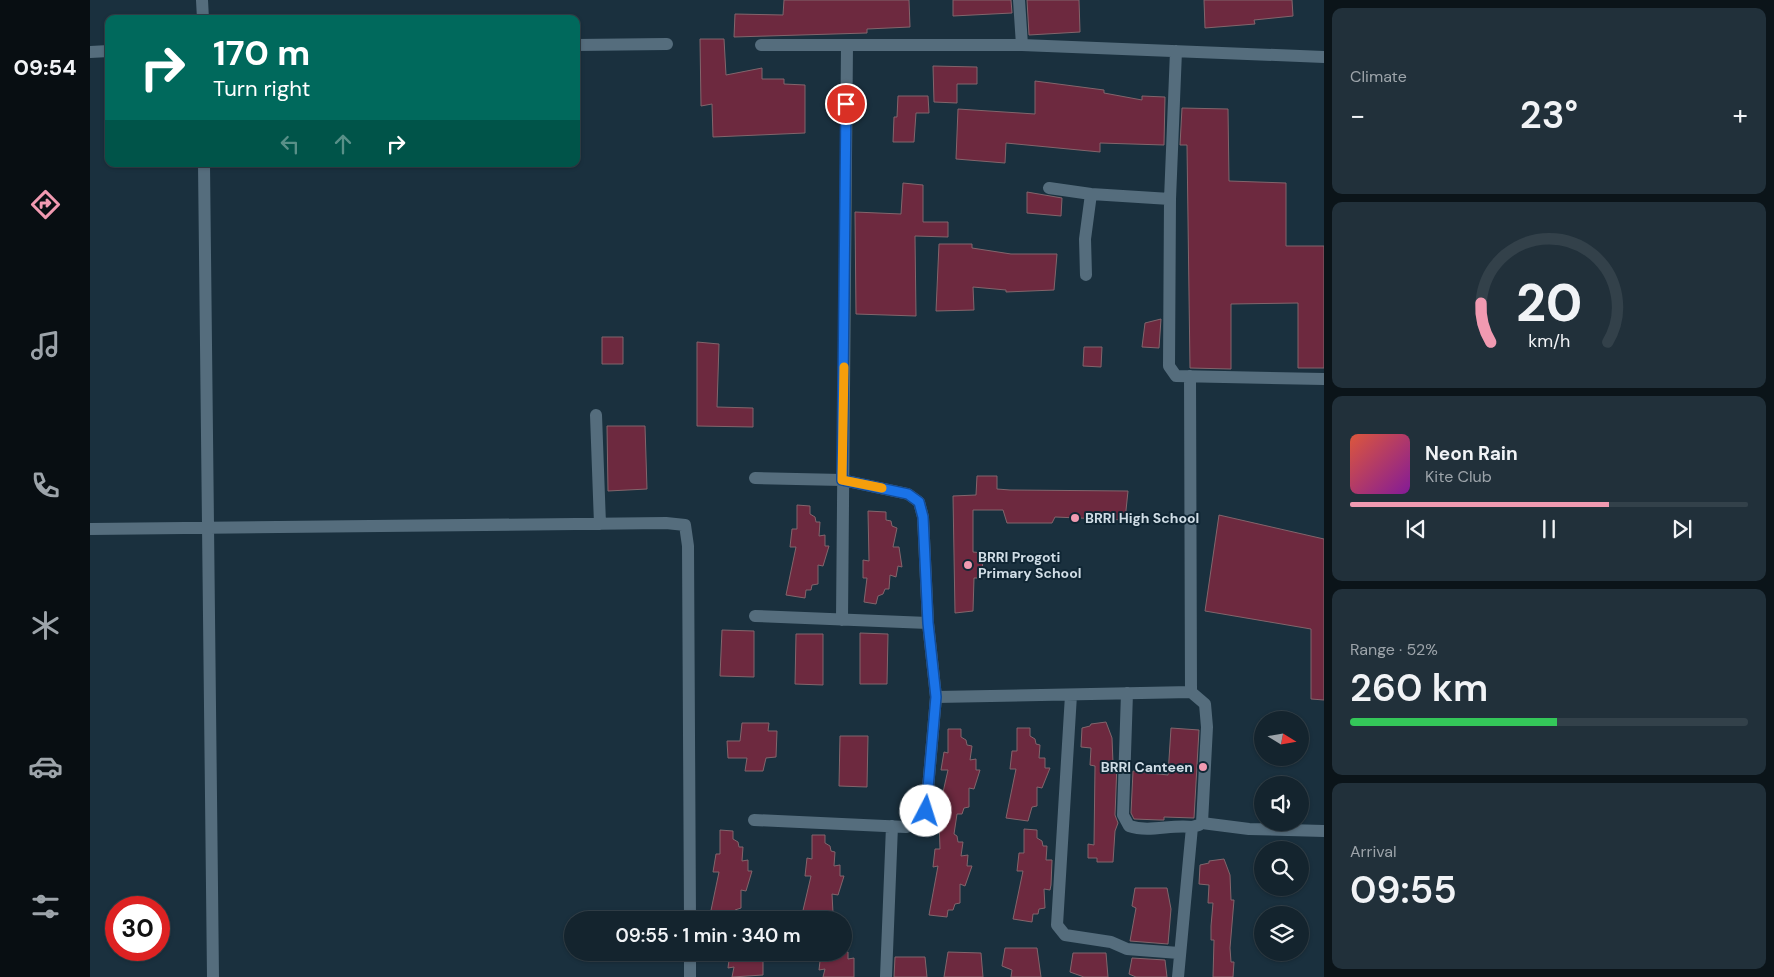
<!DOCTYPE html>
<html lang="en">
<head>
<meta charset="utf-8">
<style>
	:root { --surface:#14242e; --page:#21303a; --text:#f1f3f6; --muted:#9da4aa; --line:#33414a; --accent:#f19ab1 }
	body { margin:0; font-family:"DM Sans",sans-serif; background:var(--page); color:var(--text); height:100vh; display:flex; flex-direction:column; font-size:19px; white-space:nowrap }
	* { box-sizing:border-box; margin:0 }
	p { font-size:16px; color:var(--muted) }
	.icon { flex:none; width:28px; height:28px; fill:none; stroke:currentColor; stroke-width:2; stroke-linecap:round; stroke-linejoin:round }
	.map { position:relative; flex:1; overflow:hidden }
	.side { display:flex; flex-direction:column; gap:8px; padding:8px; background:#0b1419; width:450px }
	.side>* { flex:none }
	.guide { position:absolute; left:15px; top:15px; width:475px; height:152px; border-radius:10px; box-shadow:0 1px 4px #0004,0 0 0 1px var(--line); background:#00695c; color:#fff; overflow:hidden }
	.needle { width:32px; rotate:101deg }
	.fabs { position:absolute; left:1164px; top:711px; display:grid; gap:10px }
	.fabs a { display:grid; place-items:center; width:55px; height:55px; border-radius:50%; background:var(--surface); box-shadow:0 1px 4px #0004,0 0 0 1px var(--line); font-size:25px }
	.speed { position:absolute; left:15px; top:896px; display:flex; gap:10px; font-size:25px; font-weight:700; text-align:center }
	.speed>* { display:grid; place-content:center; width:65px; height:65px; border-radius:50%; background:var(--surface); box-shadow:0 1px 4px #0004,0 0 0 1px var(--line); line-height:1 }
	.speed .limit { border:8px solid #d22; background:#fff; color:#111 }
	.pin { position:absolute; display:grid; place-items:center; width:42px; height:42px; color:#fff; margin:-21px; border:2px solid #fff; border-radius:50%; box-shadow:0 1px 5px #0007 }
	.me { position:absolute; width:55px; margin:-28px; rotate:5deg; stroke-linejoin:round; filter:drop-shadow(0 0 4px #0008) }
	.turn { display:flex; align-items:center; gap:18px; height:105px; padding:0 25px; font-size:22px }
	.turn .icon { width:65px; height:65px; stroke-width:2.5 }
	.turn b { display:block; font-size:35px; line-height:42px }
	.lanes { display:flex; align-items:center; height:48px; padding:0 25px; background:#0003; justify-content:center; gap:25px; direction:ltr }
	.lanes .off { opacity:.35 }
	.big { font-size:38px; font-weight:600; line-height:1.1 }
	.side .card { flex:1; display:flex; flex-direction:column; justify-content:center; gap:8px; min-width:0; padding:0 18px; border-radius:10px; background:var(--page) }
	.side .dial { align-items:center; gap:0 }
	.dial svg { height:130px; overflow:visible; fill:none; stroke:var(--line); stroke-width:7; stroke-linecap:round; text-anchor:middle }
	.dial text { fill:var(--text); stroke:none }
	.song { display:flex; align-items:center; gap:15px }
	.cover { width:60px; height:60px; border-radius:8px; background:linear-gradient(135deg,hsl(10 70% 55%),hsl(290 70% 35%)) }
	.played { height:5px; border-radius:2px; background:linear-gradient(90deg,var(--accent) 65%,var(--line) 65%) }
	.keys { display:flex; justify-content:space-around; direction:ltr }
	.heat { display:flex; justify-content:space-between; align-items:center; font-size:28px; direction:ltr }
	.charge { height:8px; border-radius:4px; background:linear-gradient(90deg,#34c759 52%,var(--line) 0) }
	.trip { position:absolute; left:474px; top:911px; width:288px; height:50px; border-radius:25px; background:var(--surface); box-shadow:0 1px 4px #0004,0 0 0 1px var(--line); font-weight:600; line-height:50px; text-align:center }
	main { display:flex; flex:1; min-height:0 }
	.dock { display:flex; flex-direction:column; width:90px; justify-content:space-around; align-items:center; background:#080e12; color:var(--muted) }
	.dock .icon { width:35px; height:35px }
	.dock .active { color:var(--accent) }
	.dock b { font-size:22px; color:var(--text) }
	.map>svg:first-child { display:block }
	.building { fill:#6d293f; stroke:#82656c }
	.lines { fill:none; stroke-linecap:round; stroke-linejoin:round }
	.minor { stroke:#556d7d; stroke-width:12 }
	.route-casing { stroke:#114b97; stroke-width:12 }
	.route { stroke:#1a73e8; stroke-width:9 }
	.slow { stroke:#f59e0b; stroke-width:9 }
	.poi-dot { fill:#f19ab1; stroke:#102634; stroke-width:2 }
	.labels { text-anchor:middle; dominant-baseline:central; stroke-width:4; stroke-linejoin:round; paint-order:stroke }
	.poi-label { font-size:14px; font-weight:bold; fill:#d0dde6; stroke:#102634; text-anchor:start }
</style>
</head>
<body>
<main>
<nav class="dock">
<b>09:54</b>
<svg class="icon active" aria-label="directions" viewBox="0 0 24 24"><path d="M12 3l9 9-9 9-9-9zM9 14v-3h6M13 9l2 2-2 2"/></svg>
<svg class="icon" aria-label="music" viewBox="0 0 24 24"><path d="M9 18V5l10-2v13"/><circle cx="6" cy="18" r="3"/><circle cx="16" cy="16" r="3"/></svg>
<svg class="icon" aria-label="phone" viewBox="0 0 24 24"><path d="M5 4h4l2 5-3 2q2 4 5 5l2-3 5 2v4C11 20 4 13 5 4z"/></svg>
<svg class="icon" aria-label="climate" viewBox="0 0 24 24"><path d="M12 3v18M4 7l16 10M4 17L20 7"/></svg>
<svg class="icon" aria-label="car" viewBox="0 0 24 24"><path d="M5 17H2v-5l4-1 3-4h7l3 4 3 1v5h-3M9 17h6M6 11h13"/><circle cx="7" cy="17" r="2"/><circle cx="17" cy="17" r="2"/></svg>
<svg class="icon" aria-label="filters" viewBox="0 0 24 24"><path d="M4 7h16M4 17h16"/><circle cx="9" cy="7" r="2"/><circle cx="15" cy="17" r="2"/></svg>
</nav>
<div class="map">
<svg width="1234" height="977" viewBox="0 0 1234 977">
	<rect width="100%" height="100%" fill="#1a303e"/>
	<path class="building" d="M694,0H819L820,27L777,29V33L644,37L645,14L693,15Z
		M863,0H921L922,13L863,16Z
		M937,0H989L990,32L939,35Z
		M1114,0H1202L1203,16L1164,20L1165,24L1115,28Z
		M610,39H634L636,75L672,68V79H694V84L715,85V133L623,137L622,104L611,106Z
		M843,66L887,67V84H867V103L844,102Z
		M945,81L1014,90V93L1052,100V96L1075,97L1074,145L1010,143V152L916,143L915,163L866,159L868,109L945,114Z
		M808,96H838L839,113H826L824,142H803L804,117H807Z
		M1092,108L1138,109L1139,181L1196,183V246H1234V368H1208V303L1141,304V369L1100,368L1097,145H1090Z
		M813,183L833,185V222H858V237L825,236L826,316L766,314L765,212L811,214Z
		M937,192L972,198L971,216L937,213Z
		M849,244H882V248L921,254H967L964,290L916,292V290L883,287L884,310L846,311Z
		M1071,319L1069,348L1052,347L1055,323Z
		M512,337H533V364H512Z
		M607,342L629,344L627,407L663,408V427L607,426Z
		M994,347H1012L1011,367L993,366Z
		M517,426H555L557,489L518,491Z
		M887,476H907V489L920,490L1038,491L1035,520L965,517L962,523H917L913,510H883V552L893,553L892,578H884L883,611L865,613L863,496L886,495Z
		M707,505L720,506V514L725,517L726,522H730L729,536L735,535V546H739L733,566L728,565V584L722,585L721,590H716L715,598L696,595L706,547H700L702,529H707Z
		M778,511L796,512V520L801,521L802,526L807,528L803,547H809L812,567L808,566L806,577L800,575L799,589H795L793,594L788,596L786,604L774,602L777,578H773V560L779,561Z
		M1129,515L1234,539V700L1221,699V629L1115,611Z
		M632,630L664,631V677L630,676Z
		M770,633L798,634L797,684H770Z
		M706,634H733V685L705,684Z
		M1016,722L1022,738L1023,763H1027L1025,815L1028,823L1025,831L1023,862H1007V858H998V844L1004,845L1005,766L1000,765L1001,748L991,747L992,728L1000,726L1001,724Z
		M652,723H679L678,731H687L686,757L676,758L673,771H655L657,758H638L637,741H650Z
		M927,728H940V736L945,739L946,744L950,745L949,758H955V768H960L952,788L947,787V806L942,807L938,821L916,818L926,769H920L922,751H927Z
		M1081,728L1109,730L1104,818L1074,817V820H1070L1044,819L1041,813L1043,771L1078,775Z
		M858,729H871V737L876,740L877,745L882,746L880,760L886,759V770H890L884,789L879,788V807L874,808L872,814H867L864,834L867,836L868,842H873L871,856L878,855L877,866H882L875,886L870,884V903L865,904L863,910H858L857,917L839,915L848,866L843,867L845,849H850L849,819H847L858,770H851L854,752L858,753Z
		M750,736H778L777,787L749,786Z
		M934,829L947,830V838L952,841L953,846H957L956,860H962L961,885L960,890L954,889L955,908L949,909L948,914H943L942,922L923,919L933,871H927L929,853H934Z
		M630,830L643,831V839L648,842L649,847H653L652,861L658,860V871H662L656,891L651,890V908L645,910L644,915H639L638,920H619L629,872H623L626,854H630Z
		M722,835H735V843L740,846L741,851L745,852L744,866L750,865V876H754L748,895L742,894L743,913L711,919L721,876H715L717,858L722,859Z
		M1134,859L1140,875L1141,900H1144L1140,948L1141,962H1144L1143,977H1123L1124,940H1121V926L1123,903H1118L1119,885L1109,884L1110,865L1119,863V861Z
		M1045,888H1077L1081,909L1078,944L1040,941L1046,908L1042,906Z
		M915,948H947L951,977H921L922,970L912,966Z
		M640,952H668L667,957L673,956V975L642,977L644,967L638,968Z
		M731,952H758V959L764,958V977H733L735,969L729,970Z
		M858,952L891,953L893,977H854Z
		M983,953H1016L1018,977H994L980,972Z
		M805,957H835L837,977H804Z
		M1042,958L1075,960L1077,977H1046L1039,974Z"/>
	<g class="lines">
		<path class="minor" d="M112,0L113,19
			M929,0L932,45
			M486,45L577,44
			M671,45H932L1234,57
			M1086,51L1080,199L1079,366L1086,376L1234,379
			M0,52L19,51
			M114,164L123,977
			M959,188L1001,194L1080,199
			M996,275L995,239L1001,194
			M1100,376L1101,692
			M506,415L510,524
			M0,529L576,523L595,525L598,546L600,920
			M665,616L838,623
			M752,620L757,45
			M1037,693L1033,815L1039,826C1060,833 1081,824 1102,827
			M981,695L967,925L975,935L1021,942L1037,949L1089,953
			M846,697L1101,692L1115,704L1117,727L1112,823L1159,829L1234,831
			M664,820L816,827L830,822L836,811L846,697L838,623L833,517L829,502L818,494L752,480L665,478
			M600,952V977
			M796,977L802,826
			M1088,977L1102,827L1109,825"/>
	</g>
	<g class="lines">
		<defs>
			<path id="route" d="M756,104L752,480L818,494L829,502L833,517L838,623L846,697L836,811"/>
		</defs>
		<use href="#route" class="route-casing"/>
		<use href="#route" class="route"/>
		<path class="slow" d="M754,367L752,480L792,488"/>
	</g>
	<g class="poi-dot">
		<circle cx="985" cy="518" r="5"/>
		<circle cx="878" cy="565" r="5"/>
		<circle cx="1113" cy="767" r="5"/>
	</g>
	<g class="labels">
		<g class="poi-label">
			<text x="995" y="518">BRRI High School</text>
			<text x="888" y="557">BRRI Progoti<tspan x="888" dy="16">Primary School</tspan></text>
			<text x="1103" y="767" text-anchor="end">BRRI Canteen</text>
		</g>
	</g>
</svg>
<div class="fabs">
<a><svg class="needle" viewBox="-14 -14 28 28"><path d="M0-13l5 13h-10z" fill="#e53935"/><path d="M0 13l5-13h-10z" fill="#9da4aa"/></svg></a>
<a><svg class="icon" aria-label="sound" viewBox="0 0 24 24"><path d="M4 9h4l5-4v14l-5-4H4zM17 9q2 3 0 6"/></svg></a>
<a><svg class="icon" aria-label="search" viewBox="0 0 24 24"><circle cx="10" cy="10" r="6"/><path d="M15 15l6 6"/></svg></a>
<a><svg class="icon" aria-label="layers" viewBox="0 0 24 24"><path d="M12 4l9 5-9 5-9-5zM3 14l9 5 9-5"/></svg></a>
</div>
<div class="speed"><div class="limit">30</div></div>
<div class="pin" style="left:756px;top:104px;background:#d93025"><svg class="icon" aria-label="arrive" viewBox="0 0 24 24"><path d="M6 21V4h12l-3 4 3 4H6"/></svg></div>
<svg class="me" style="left:836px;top:811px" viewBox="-20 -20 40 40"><circle r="19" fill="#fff"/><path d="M0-13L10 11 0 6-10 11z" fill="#1a73e8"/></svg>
<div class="trip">09:55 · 1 min · 340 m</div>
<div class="guide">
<div class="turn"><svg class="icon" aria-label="right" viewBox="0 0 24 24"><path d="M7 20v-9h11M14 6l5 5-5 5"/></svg><div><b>170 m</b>Turn right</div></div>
<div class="lanes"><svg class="icon off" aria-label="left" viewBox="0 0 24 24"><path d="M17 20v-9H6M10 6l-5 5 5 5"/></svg><svg class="icon off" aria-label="ahead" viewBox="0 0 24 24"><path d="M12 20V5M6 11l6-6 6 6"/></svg><svg class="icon" aria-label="right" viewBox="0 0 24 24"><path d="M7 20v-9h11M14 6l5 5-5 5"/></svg></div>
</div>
</div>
<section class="side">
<div class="card"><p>Climate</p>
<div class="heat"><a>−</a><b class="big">23°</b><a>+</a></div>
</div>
<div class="card dial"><svg viewBox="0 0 100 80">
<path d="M14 69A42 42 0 1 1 86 69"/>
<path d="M14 69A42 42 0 0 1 8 45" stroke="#f19ab1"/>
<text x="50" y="56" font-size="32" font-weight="700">20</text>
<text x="50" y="72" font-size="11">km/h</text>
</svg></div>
<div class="card">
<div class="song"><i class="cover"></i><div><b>Neon Rain</b><p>Kite Club</p></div></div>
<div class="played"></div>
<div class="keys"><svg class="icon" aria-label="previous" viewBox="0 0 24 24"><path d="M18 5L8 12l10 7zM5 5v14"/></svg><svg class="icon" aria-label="pause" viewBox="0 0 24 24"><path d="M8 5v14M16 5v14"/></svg><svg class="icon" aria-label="next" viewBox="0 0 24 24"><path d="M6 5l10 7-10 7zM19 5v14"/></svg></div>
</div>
<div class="card"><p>Range · 52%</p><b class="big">260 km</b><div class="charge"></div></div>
<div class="card"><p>Arrival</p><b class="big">09:55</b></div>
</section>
</main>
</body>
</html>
